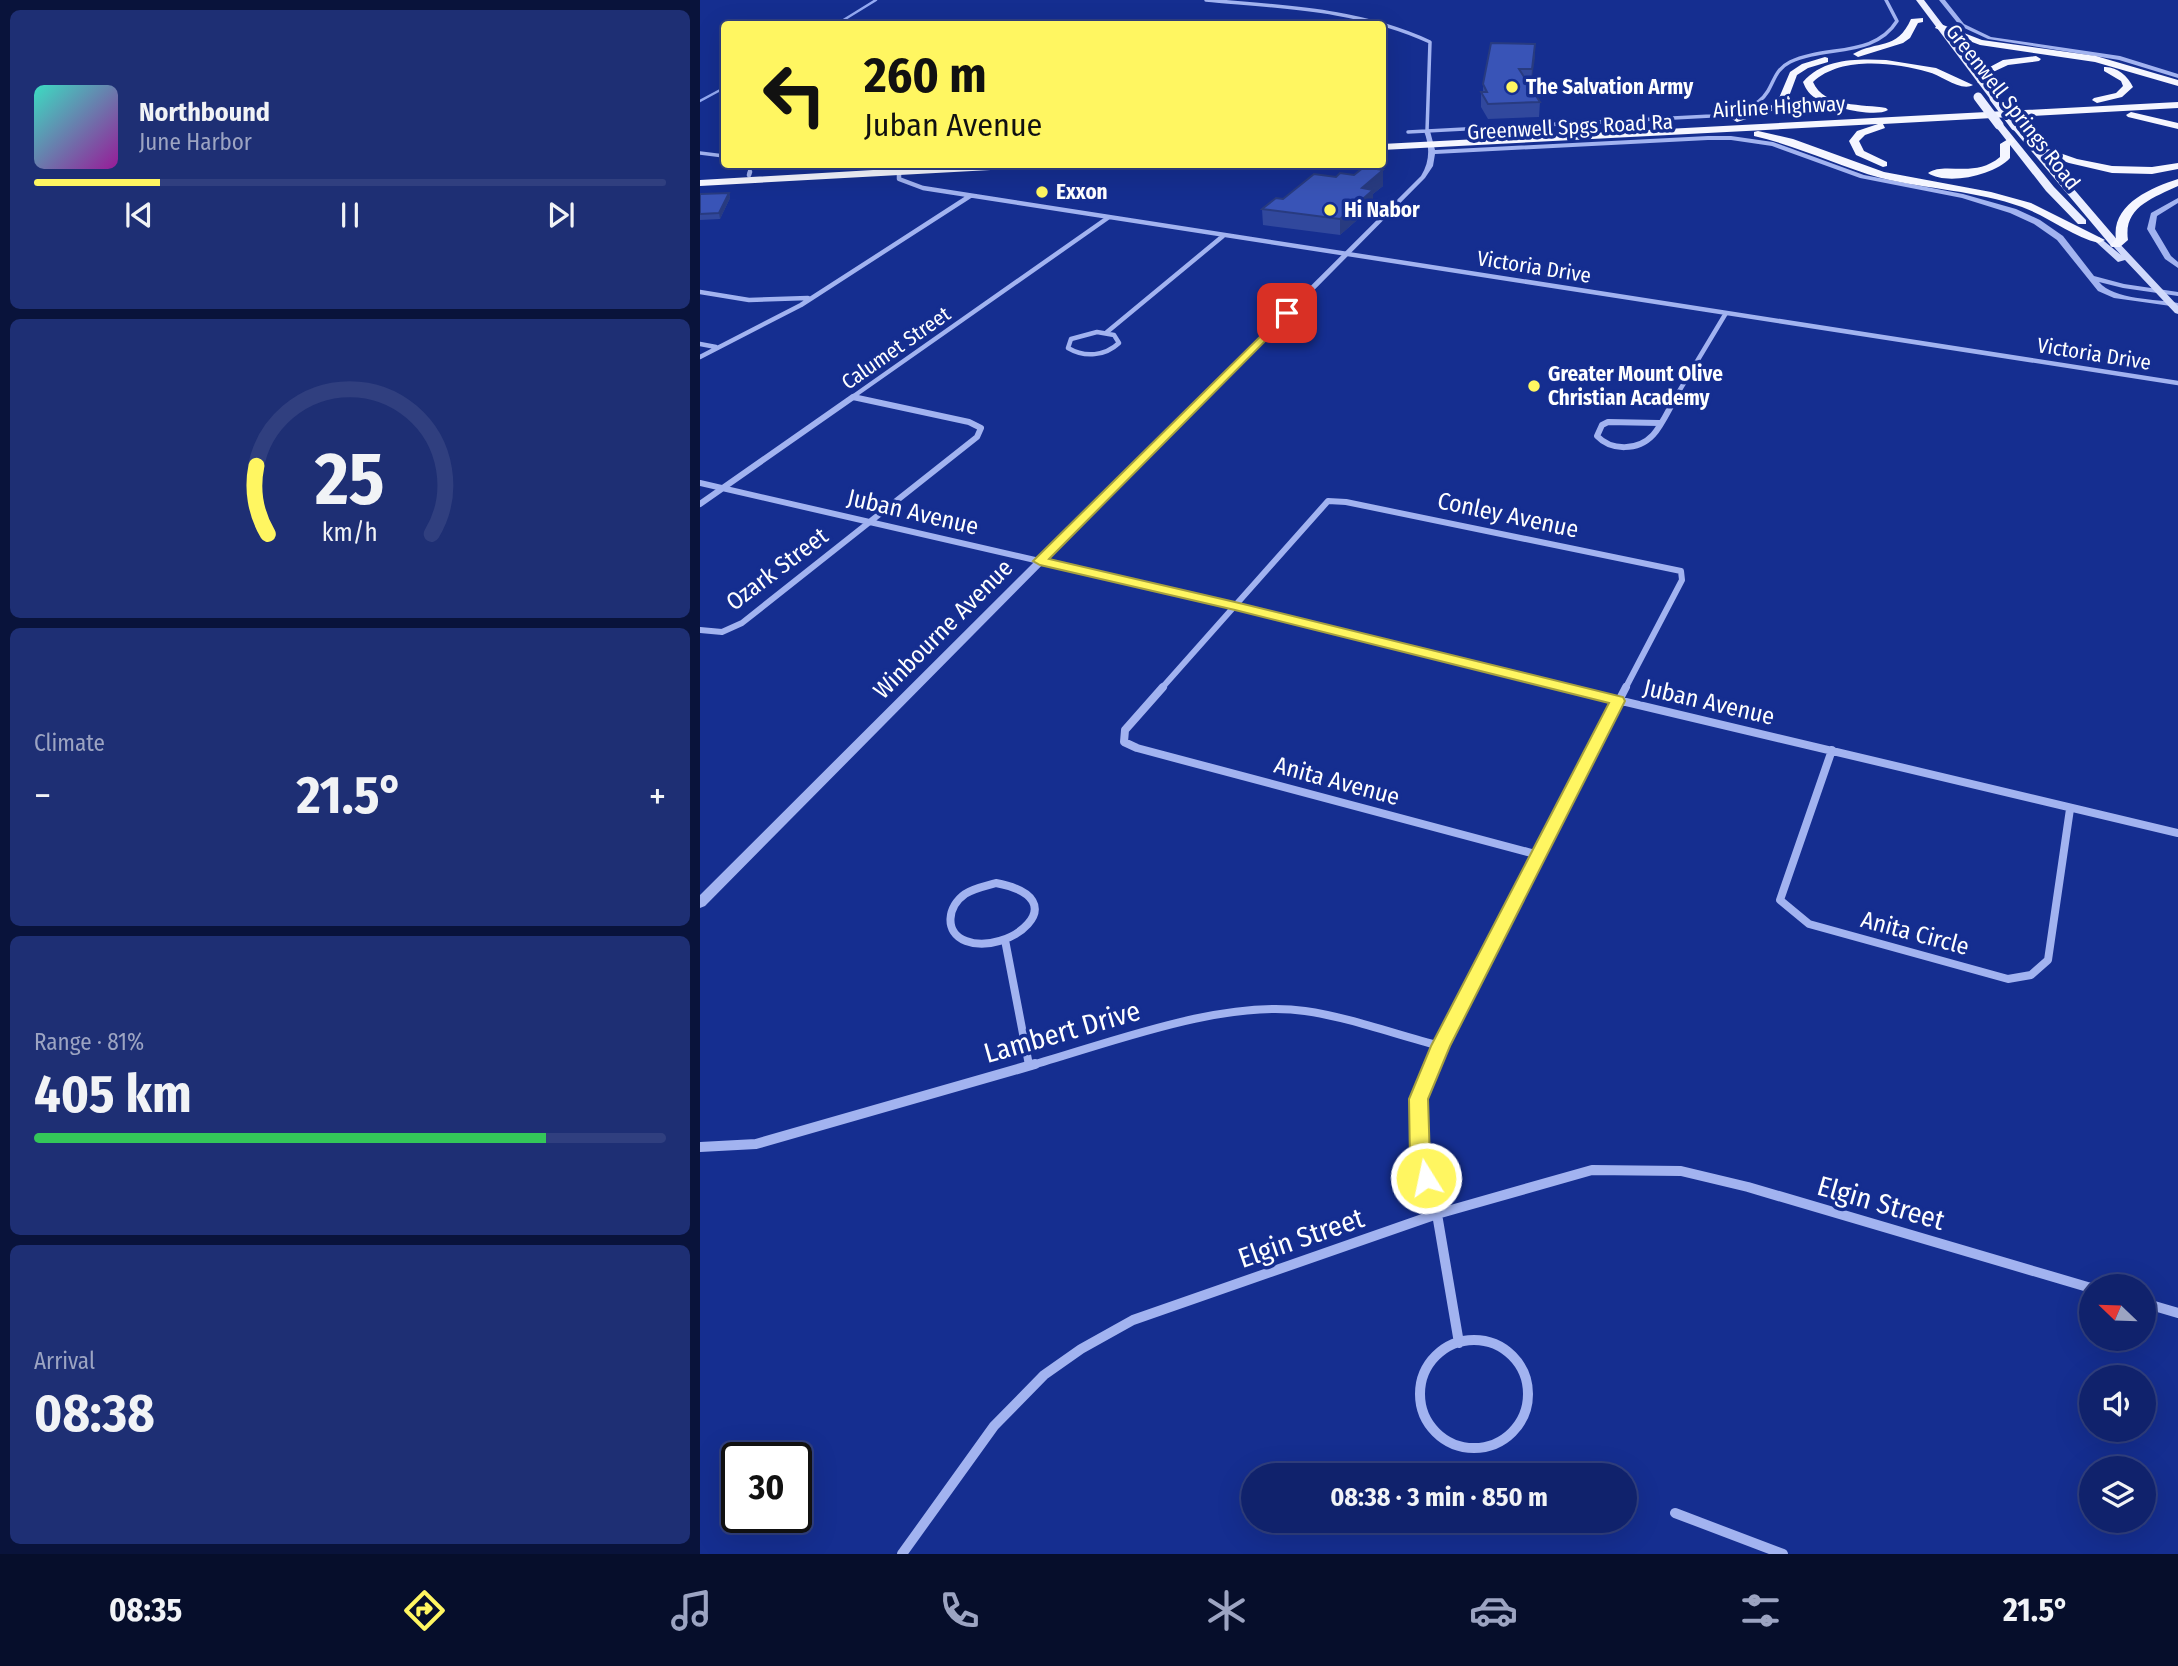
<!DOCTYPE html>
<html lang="en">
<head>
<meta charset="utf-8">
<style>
	:root { --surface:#10226c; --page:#1e2f74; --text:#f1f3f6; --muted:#9ca4c2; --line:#303f7f; --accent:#fff661 }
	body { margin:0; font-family:"Fira Sans Condensed",sans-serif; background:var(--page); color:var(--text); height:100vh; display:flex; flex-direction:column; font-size:26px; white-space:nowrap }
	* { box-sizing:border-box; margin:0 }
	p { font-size:23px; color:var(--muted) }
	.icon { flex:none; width:38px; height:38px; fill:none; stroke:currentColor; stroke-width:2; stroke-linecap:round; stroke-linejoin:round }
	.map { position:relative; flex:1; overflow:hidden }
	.panel { display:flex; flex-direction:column; gap:10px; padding:10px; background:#09133b; width:700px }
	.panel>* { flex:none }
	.top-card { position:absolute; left:21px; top:21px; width:665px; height:147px; border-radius:7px; box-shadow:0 7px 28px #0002,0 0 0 2px var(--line); background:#fff661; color:#111; overflow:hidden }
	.needle { width:46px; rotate:293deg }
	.fabs { position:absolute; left:1379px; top:1274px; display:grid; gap:14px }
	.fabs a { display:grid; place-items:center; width:77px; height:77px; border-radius:50%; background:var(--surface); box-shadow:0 7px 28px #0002,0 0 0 2px var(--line); font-size:35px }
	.speed { position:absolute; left:21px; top:1442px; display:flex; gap:14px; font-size:35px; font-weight:700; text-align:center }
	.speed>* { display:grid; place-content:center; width:91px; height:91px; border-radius:50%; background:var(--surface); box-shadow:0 7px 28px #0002,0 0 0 2px var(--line); line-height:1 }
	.speed .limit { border:4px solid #111; border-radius:10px; background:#fff; color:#111 }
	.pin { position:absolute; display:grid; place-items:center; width:60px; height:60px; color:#fff; margin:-30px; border-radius:14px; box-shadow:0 4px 10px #0006 }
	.me { position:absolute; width:77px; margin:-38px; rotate:350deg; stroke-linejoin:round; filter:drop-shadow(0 0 5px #0008) }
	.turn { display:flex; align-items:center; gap:24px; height:147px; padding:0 28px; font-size:32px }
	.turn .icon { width:91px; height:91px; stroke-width:2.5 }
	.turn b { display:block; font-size:49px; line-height:60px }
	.big { font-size:52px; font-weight:700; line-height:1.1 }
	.panel .widget { flex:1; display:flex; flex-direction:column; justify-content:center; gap:10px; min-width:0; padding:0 24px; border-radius:10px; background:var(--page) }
	.panel .dial { align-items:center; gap:0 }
	.dial svg { height:182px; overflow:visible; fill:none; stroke:var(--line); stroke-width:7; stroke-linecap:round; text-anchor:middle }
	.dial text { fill:var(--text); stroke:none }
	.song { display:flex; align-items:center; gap:21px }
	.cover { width:84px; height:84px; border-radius:10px; background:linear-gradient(135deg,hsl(170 70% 55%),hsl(300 70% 35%)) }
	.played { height:7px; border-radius:4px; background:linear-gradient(90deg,var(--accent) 20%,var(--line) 20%) }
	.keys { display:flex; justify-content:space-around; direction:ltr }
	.heat { display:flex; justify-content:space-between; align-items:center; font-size:38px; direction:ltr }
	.charge { height:10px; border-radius:5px; background:linear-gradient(90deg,#34c759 81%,var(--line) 0) }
	.trip { position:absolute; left:541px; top:1463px; width:396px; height:70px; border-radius:35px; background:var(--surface); box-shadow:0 7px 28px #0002,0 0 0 2px var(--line); font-weight:700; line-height:70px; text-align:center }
	.tab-bar { display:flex; height:112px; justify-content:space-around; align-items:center; background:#060e2b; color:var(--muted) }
	.tab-bar .icon { width:49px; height:49px }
	.tab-bar .current { color:var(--accent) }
	.tab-bar b { font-size:32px; color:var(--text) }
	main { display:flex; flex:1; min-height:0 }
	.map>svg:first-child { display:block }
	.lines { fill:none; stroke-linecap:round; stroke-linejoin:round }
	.stream { stroke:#94aaf3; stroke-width:2.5 }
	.minor-far4 { stroke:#a2b3f0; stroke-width:3.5 }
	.minor-far3 { stroke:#a2b3f0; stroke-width:4.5 }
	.minor-far2 { stroke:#a2b3f0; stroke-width:6 }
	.minor-far1 { stroke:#a2b3f0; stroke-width:8 }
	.minor { stroke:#a2b3f0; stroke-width:10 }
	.tertiary { fill:#a2b3f0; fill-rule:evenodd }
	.secondary { fill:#d0d9fb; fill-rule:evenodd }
	.primary { fill:#ebeeff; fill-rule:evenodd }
	.trunk { fill:#f5f6ff; fill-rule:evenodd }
	.primary-bridge { stroke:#ebeeff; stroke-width:9 }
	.wall { fill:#31489d }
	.shaded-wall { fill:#283b80 }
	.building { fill:#3954b7; stroke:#283b80; stroke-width:2 }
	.route { fill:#fff661; stroke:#a6a03f; stroke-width:2 }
	.poi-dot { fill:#fff661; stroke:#152e90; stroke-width:2.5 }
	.labels { text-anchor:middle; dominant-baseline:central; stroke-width:7; stroke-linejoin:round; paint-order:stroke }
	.far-poi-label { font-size:21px; font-weight:bold; fill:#fff; stroke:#152e90; text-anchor:start }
	.far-street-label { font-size:21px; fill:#fff; stroke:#152e90 }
	.street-label { font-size:24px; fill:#fff; stroke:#152e90 }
	.near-street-label { font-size:28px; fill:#fff; stroke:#152e90 }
</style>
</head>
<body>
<main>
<section class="panel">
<div class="widget">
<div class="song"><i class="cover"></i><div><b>Northbound</b><p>June Harbor</p></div></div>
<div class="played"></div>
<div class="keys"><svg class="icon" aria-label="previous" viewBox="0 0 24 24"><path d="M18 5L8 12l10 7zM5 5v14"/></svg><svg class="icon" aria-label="pause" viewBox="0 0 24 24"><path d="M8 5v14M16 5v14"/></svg><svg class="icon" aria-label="next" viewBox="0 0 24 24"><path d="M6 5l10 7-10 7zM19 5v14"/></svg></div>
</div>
<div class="widget dial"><svg viewBox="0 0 100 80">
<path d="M14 69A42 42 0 1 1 86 69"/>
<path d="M14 69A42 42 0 0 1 9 39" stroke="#fff661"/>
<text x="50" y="56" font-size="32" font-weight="700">25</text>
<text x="50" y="72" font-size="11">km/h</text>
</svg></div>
<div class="widget"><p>Climate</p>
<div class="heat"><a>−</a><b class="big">21.5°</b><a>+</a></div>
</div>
<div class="widget"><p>Range · 81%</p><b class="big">405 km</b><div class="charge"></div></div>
<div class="widget"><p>Arrival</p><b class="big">08:38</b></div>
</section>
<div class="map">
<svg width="1478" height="1554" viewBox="0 0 1478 1554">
	<rect width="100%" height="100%" fill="#152e90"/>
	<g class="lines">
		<path class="stream" d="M137,24L176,0
			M0,101L24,88"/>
		<path class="minor-far4" d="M506,0C582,7 659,9 730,42L727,131
			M708,132L1011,116C1032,113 1056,111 1068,91C1075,79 1076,69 1090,62C1125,45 1174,58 1197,21L1186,0
			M0,153L24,156
			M199,167V174
			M49,174L51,164"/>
		<path class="minor-far3" d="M199,172V179L223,188L1478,383
			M49,175L50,172
			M0,292L49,300L108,298
			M397,332L414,335L419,343C405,356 385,358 368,348L371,339Z
			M407,332L523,236
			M0,344L16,347
			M0,357L101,305L270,196
			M153,397L159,398
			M151,398L409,217
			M975,398L1026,313"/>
		<path class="minor-far2" d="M959,423L908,422L902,425L897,436C911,451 938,451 953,435C962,425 969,409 976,397
			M0,483L535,606L870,689
			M0,504L153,397
			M0,630L22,632L42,623L277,437L281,428L269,422L153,397
			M461,689L628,501L646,502L981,571L982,580L925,689"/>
		<path class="minor-far1" d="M463,687L425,730L424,742L437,748L839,855
			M863,687L1478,833
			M1132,750L1080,900L1109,924L1308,979L1331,975L1348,960L1370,809
			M839,855L926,687
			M296,883C380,899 307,957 266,941C243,932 248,906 265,894C274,888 286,886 296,883Z
			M305,940L329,1065
			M329,1066C410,1043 523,999 605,1011C648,1017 697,1035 740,1046
			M732,1066L839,855"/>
		<path class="minor" d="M732,1064L718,1099L720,1160L737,1214L759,1343
			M0,1147L56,1144L335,1064
			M1444,1303L1478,1313
			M720 1394a54 54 0 1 1 108 0a54 54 0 1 1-108 0Z
			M975,1513L1083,1554
			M202,1554L294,1426L344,1375L381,1349L433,1320L737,1214L892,1170L981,1171L1048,1187L1391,1288"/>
		<path class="tertiary" d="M1239,0H1245L1264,24L1291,37L1420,56L1478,74V78L1419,60L1288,39L1260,26Z
			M727,129L730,131L735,150L1008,136H1031L1073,142L1164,175L1263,194L1316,209L1340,220L1363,236L1394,276L1424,284L1478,292V296L1423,288L1399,282C1414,300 1456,299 1478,303V307L1414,298L1398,291L1357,240L1334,224L1310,213L1262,198L1160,178L1072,146L1031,140H1008L735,154L733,166L725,178L5,906L0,908V895L721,176C730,161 730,147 724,131Z
			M1478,198V203L1457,216L1455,229L1471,256L1478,262V268L1465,259L1447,229L1451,213Z"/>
		<path class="secondary" d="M1399,237L1421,255L1412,245L1419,243L1478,306V314L1475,313L1425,260L1418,262L1396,242V238Z"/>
		<path class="primary" d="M1216,0H1224L1297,96V100H1291Z
			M1296,123H1302L1354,187L1386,220V224H1378L1346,191L1296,127Z
			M1312,124H1318L1420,243V247H1412L1312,128Z"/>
		<path class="trunk" d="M1223,18V22L1218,23L1210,38L1203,43L1158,57L1153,54C1177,40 1197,51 1211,19Z
			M1238,23L1282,40L1396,56L1478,80V86L1395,62L1280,45L1235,28Z
			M1336,56L1341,59L1339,61L1308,65L1293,72L1291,81L1282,85L1277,82L1283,78L1286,69L1303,60Z
			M1125,57L1128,58V62L1108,68L1097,75L1088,99L1078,109L1037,122L1032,119L1072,105L1079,98L1090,72L1102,64Z
			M1186,60L1236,68L1273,85C1261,92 1241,75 1228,72C1194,62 1140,56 1113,82C1124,108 1164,104 1186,108L1188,110C1175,118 1130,107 1117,99C1110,95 1106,90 1103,82C1124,58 1157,59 1186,60Z
			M1404,67C1416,66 1428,76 1433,87L1422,97L1397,103L1392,100L1394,98L1416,93L1423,86L1421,81L1404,71Z
			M1478,102V108L1183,124L1185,128L1165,135L1159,141L1164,151L1187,162V166L1183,167L1156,155L1149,141L1157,131L1178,124L682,150V144Z
			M1431,112L1478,123V129L1428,117L1426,115Z
			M1058,131L1093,139L1184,172L1291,192L1331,203L1405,240L1399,243C1371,236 1349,217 1322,207C1277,191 1227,189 1181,178C1138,166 1098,146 1054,136V132Z
			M1310,138L1315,141L1310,145V158C1295,175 1247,186 1228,173C1245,161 1274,179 1300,157V144Z
			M1331,143L1377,159L1412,166L1452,167L1478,163V169L1452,174L1412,173L1369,163L1327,148V144Z
			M276,164H348L343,167L0,186V180Z
			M1478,179V186C1453,198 1423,207 1428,240L1420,247H1412L1410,245L1416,239C1411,205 1450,188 1478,179Z"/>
		<path class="primary-bridge" d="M1278,97L1299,125
			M1294,98L1315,126"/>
	</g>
	<path class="wall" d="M835,44L831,84H828L840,102L839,117L788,119L781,107V92H783V84Z
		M683,170V186L673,194V206L640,235L563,225L562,209L583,199L636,177L654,175Z
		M29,193L30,198L20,219L0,220V194Z"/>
	<path class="shaded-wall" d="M835,44V58L831,84L832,69Z
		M683,170V186L673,194V206L640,235V219L662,188Z
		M29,193L30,198L20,219L19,213Z"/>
	<path class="building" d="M791,43L835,44L832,69H819L840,102L788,104L781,92H787L783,84Z
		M664,167L683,170L662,188L673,190L640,219L562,209L576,198L583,199L614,174L636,177L640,173L654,175Z
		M29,193L19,213L0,214V194Z"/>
	<path class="route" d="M587,310L592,313L591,315L349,559L535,602L923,697L925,701L750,1046L728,1099L730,1160L736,1178L733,1184L726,1187L718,1184L710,1160L709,1099L731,1046L909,703L535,610L340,565L333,561Z"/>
	<g class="poi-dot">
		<circle cx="812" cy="87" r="7"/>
		<circle cx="342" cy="192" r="7"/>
		<circle cx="630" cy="210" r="7"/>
		<circle cx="834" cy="386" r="7"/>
	</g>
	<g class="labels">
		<g class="far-poi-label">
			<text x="826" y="87">The Salvation Army</text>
			<text x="356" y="192">Exxon</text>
			<text x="644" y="210">Hi Nabor</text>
			<text x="848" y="374">Greater Mount Olive<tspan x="848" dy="24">Christian Academy</tspan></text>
		</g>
		<g class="far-street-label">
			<text transform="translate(1079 107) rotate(-3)">Airline Highway</text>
			<text transform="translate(1313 107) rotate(52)">Greenwell Springs Road</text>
			<text transform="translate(870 127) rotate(-3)">Greenwell Spgs Road Ra</text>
			<text transform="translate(834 267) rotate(9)">Victoria Drive</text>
			<text transform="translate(196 348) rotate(-35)">Calumet Street</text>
			<text transform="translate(1394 354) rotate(9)">Victoria Drive</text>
		</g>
		<g class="street-label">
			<text transform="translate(213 512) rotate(13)">Juban Avenue</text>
			<text transform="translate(808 515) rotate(12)">Conley Avenue</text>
			<text transform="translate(77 569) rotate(-37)">Ozark Street</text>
			<text transform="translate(243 629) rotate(-45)">Winbourne Avenue</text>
			<text transform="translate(1009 702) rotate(13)">Juban Avenue</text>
			<text transform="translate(637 781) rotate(15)">Anita Avenue</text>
			<text transform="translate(1215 933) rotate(15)">Anita Circle</text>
		</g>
		<g class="near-street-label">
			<text transform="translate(362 1032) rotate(-16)">Lambert Drive</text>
			<text transform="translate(1181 1203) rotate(16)">Elgin Street</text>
			<text transform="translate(601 1238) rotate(-19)">Elgin Street</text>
		</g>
	</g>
</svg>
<div class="fabs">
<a><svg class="needle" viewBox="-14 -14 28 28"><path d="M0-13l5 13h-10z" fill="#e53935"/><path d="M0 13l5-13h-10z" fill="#9ca4c2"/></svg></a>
<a><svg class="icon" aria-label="sound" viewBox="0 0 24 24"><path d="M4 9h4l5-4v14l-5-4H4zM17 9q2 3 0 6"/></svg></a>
<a><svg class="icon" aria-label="layers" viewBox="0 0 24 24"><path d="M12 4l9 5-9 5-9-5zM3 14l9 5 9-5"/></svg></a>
</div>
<div class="speed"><div class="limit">30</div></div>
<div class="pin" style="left:587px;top:313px;background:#d93025"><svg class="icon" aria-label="arrive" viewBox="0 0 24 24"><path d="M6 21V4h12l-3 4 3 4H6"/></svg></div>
<svg class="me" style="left:726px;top:1178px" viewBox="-20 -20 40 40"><circle r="17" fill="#fff661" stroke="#fff" stroke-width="3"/><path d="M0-11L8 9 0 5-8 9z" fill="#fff"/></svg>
<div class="trip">08:38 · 3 min · 850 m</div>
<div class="top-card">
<div class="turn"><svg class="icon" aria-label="left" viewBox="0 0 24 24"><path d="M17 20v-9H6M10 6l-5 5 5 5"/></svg><div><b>260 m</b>Juban Avenue</div></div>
</div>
</div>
</main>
<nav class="tab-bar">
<b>08:35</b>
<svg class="icon current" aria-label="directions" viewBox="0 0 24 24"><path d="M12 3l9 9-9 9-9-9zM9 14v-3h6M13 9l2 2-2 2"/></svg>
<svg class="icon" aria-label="music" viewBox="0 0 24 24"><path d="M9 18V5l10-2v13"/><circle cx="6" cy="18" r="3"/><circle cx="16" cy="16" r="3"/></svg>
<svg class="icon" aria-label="phone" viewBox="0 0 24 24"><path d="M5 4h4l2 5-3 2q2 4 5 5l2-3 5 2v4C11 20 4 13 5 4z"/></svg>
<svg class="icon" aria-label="climate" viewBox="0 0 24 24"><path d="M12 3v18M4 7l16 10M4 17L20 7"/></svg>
<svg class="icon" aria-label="car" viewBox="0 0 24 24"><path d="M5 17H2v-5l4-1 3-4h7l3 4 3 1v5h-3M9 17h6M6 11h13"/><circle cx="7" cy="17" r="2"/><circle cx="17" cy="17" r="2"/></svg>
<svg class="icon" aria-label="filters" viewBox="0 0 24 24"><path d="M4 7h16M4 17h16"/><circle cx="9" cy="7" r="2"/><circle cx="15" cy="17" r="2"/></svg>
<b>21.5°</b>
</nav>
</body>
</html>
